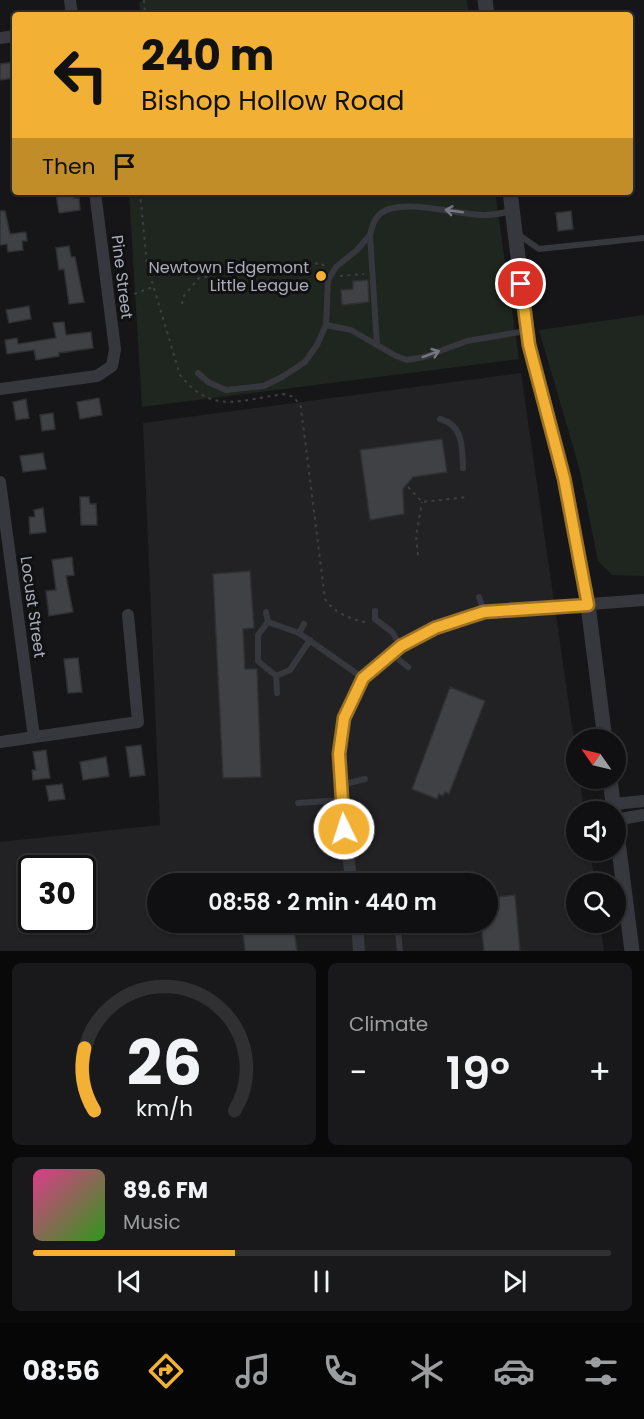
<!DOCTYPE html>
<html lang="en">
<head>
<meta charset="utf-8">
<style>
	:root { --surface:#101012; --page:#19191b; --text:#f1f3f6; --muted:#9c9d9f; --line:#303032; --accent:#f2b134 }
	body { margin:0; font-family:Poppins,sans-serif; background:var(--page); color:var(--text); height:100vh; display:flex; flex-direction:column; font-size:22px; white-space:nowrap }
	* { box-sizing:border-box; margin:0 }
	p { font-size:20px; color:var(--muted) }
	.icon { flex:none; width:33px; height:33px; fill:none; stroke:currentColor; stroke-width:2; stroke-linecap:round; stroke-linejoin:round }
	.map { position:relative; height:951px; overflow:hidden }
	.panel { display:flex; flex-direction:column; gap:12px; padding:12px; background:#09090a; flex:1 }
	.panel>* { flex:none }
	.banner { position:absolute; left:12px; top:12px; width:621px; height:183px; border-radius:6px; box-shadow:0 2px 4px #0004,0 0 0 2px var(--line); background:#f2b134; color:#111; overflow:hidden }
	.needle { width:39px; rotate:304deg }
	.controls { position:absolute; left:566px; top:729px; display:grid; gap:12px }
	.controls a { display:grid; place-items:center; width:60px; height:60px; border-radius:50%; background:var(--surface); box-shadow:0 2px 4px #0004,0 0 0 2px var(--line); font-size:30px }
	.speed { position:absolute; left:18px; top:855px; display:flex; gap:12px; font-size:30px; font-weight:700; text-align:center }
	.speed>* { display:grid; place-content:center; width:78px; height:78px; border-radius:50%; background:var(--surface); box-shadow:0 2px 4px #0004,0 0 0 2px var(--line); line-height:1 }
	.speed .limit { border:3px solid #111; border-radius:9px; background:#fff; color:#111 }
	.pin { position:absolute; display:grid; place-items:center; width:51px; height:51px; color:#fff; margin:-26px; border:3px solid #fff; border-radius:50%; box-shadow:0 2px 6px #0007 }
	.me { position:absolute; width:66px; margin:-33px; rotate:356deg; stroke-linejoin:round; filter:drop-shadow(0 0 4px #0008) }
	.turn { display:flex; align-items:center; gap:21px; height:126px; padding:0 30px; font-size:27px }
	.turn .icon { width:78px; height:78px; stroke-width:2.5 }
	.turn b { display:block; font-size:42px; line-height:51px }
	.then { display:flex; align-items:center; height:57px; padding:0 30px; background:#0003; gap:12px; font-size:22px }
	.big { font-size:45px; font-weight:600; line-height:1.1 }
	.panel .tile { flex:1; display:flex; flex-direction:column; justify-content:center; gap:9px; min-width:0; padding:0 21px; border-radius:9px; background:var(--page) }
	.panel .dial { align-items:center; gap:0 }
	.dial svg { height:156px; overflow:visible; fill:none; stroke:var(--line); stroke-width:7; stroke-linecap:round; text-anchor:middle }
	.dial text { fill:var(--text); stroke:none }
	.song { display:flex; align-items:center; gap:18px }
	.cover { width:72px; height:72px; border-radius:9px; background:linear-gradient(135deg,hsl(330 70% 55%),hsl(110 70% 35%)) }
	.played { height:6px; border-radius:3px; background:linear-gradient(90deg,var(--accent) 35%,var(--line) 35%) }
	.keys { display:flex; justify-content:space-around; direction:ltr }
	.heat { display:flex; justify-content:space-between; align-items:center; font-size:33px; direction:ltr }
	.panel .tiles { flex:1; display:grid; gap:12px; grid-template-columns:1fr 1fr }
	.tile:last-child { grid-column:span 2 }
	.trip { position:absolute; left:147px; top:873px; width:351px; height:60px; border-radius:30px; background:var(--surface); box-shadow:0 2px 4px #0004,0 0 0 2px var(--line); font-weight:600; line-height:60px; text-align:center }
	.dock { display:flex; height:96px; justify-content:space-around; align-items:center; background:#060607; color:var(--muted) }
	.dock .icon { width:42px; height:42px }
	.dock .current { color:var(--accent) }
	.dock b { font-size:27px; color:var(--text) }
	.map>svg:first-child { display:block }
	.built { fill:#222225; fill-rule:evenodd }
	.green { fill:#1e261f }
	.building { fill:#404145; stroke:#303034; stroke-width:1.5 }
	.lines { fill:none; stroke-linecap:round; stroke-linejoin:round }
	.path { stroke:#3d3f44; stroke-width:2; stroke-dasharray:3 4.5; stroke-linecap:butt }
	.service { stroke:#37383d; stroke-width:6 }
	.minor { stroke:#37383d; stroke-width:12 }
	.tertiary { stroke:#37383d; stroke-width:15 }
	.oneway { stroke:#757881 }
	.route-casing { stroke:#9d7322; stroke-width:15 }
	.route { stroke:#f2b134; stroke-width:10 }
	.poi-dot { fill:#f2b134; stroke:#111113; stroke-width:2 }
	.labels { text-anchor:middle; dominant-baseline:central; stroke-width:6; stroke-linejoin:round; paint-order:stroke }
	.poi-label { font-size:16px; fill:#a8adb8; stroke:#111113; text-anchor:end }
	.street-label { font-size:16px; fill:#a8adb8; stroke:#111113 }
</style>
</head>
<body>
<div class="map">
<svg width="644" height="951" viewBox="0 0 644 951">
	<rect width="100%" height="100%" fill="#161618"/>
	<path class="built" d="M521,373L576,754V778L580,779L584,811L576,812V850L590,851L595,883L576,884V922L600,923L604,951H0V842L160,825L143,423ZM32,868H82V920H32ZM158,884H488V922H158Z"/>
	<path class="green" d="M146,0H467L469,15H140L139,2Z
		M129,192H495L519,359L142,407Z
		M644,315V576L612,575L598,561L579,467L539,330Z"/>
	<path class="building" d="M15,62V78L0,80V64Z
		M73,192L74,198H79L80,210L59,213L56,194Z
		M0,211H5L10,234L26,232L27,241H22L23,250L8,252L7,244L0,245Z
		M571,211L573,229L558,231L556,213Z
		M69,246L71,257H75L84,302L69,304L64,269L59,270L56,248Z
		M368,280L369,302L342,305L341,290L353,289V281Z
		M29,306L31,319L9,323L6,310Z
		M64,322L66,335L91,332L93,348L59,353V356L36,360L34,350L7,354L5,340L17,338L18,344L56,338L53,323Z
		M99,398L102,415L80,419L77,402Z
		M26,399L29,418L16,420L13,402Z
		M53,413L55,429L42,431L40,415Z
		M442,439L447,472L413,477L403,489L404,514L370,520L360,450Z
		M43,453L46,469L23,472L20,456Z
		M80,497H89L90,504H96L97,525H81Z
		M43,508L46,532L30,534L29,517H35L34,510Z
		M72,557L74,575L66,576L73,612L49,616L46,591L56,590L52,560Z
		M250,571L254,628L243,629L245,669H257L261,777L223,778L213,574Z
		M78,658L82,692L68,693L64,659Z
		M450,687L485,701L449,794L445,792L443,796L439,794L437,799L412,789Z
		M141,745L145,775L130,777L126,747Z
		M46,750L50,778L33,780L32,770H36L33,752Z
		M106,757L109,776L83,780L80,762Z
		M62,784L65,799L49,801L46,786Z
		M515,895L520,951H484L481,922H488V898Z
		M265,922H293L297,951H245L242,926Z"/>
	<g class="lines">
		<path class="path" d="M144,0L145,15
			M140,192L147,265L180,375C212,415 239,400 284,394L294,397L301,407L302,416L325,599C335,614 351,619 368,623
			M340,276L364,274
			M120,299L153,287
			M182,304L183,297L199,278C218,276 233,262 253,272L320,263L328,268
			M408,487L422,502L467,497
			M418,555L416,536L422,502"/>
		<path class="service" d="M516,236L522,237L539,249L644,238
			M326,325L351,330L396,356L407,360L424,357L467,341L526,331
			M377,345L370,235C372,227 374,219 380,214C399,197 456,214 480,215C491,216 502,213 512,211
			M198,373L208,382L226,390L264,386L282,377L305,362L317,345L326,325L328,280L336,267L357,250L370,235
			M440,419C464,425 462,448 463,468
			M479,597L484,612
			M375,611V619L392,632L401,646
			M266,612L268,622
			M299,633L304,624
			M310,640L290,670L276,676L258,661V635L268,622L299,633L363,678
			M392,654L408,667
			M276,676L277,693
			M341,785L365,779
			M298,803L342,800
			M283,883L351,875L384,874L392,884
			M397,922L400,951"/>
		<path class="minor" d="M70,0L72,15
			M0,38L15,36
			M0,389L97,376L112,366L115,349L95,192
			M0,482L34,737
			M0,742L138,722L128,615
			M614,804L644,801
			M615,820L644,815
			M352,884L344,829L339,754L344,718L363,678L401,646L435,628L484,612L644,600
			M357,922L359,951"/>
		<path class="tertiary" d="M485,0L487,15
			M510,192L529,345L564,478L588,605L605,740
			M610,778L614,812
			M615,818L632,951"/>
	</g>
	<defs><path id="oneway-shaft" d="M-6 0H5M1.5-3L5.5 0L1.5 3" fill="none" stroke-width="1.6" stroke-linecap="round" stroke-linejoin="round" transform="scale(1.5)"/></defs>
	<g class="oneway">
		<use href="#oneway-shaft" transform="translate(454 211) rotate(-172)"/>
		<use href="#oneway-shaft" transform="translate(431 354) rotate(-20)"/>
	</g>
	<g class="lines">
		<defs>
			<path id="route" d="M344,829L339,754L344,718L363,678L401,646L435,628L484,612L588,605L564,478L529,345L521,284"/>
		</defs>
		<use href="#route" class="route-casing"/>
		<use href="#route" class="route"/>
	</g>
	<circle class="poi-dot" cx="321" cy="276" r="6"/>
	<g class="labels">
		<g class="poi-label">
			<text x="309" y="267">Newtown Edgemont<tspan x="309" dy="18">Little League</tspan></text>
		</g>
		<g class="street-label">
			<text transform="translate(122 277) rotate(83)">Pine Street</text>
			<text transform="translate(33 607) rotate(82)">Locust Street</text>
		</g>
	</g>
</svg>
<div class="controls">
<a><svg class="needle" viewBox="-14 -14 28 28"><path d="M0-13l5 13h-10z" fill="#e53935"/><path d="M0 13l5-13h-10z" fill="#9c9d9f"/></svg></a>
<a><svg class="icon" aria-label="sound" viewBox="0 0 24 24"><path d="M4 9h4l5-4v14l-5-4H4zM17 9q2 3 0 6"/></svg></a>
<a><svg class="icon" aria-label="search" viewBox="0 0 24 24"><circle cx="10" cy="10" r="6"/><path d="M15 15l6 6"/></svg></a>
</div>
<div class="speed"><div class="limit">30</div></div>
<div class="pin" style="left:521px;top:284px;background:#d93025"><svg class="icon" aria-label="arrive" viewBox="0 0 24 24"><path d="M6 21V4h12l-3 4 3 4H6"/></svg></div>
<svg class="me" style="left:344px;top:829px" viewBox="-20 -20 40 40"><circle r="17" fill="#f2b134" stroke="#fff" stroke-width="3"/><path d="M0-11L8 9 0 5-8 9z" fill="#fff"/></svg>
<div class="trip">08:58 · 2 min · 440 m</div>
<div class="banner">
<div class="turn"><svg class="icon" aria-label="left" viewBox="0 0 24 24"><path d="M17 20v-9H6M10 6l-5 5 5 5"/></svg><div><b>240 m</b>Bishop Hollow Road</div></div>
<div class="then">Then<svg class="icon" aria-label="arrive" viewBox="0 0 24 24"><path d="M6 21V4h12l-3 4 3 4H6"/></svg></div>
</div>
</div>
<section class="panel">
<div class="tiles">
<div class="tile dial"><svg viewBox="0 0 100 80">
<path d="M14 69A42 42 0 1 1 86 69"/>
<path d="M14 69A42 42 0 0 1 9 37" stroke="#f2b134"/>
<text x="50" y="56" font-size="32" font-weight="700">26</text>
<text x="50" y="72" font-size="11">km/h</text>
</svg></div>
<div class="tile"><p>Climate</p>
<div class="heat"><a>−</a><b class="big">19°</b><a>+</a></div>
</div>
<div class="tile">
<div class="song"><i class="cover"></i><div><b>89.6 FM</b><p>Music</p></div></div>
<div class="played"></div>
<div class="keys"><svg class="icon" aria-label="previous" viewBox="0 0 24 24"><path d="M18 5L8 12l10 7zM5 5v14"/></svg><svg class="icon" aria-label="pause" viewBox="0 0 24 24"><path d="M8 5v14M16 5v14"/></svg><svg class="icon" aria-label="next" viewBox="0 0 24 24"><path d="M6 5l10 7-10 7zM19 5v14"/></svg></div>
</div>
</div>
</section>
<nav class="dock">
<b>08:56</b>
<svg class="icon current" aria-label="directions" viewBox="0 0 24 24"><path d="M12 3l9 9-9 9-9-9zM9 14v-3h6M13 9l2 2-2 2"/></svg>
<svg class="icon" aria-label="music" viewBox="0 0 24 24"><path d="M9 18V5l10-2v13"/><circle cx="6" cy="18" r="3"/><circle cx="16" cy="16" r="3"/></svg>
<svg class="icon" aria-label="phone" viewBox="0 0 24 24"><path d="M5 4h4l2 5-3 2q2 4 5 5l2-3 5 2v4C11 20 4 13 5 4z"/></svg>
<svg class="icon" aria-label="climate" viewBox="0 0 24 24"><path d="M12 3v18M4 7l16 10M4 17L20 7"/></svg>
<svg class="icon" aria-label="car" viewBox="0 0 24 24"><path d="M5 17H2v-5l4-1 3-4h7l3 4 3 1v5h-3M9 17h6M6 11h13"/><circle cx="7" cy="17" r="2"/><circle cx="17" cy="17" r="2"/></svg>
<svg class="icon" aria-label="filters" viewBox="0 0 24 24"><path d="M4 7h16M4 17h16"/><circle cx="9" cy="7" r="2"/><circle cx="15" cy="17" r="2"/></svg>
</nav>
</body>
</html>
